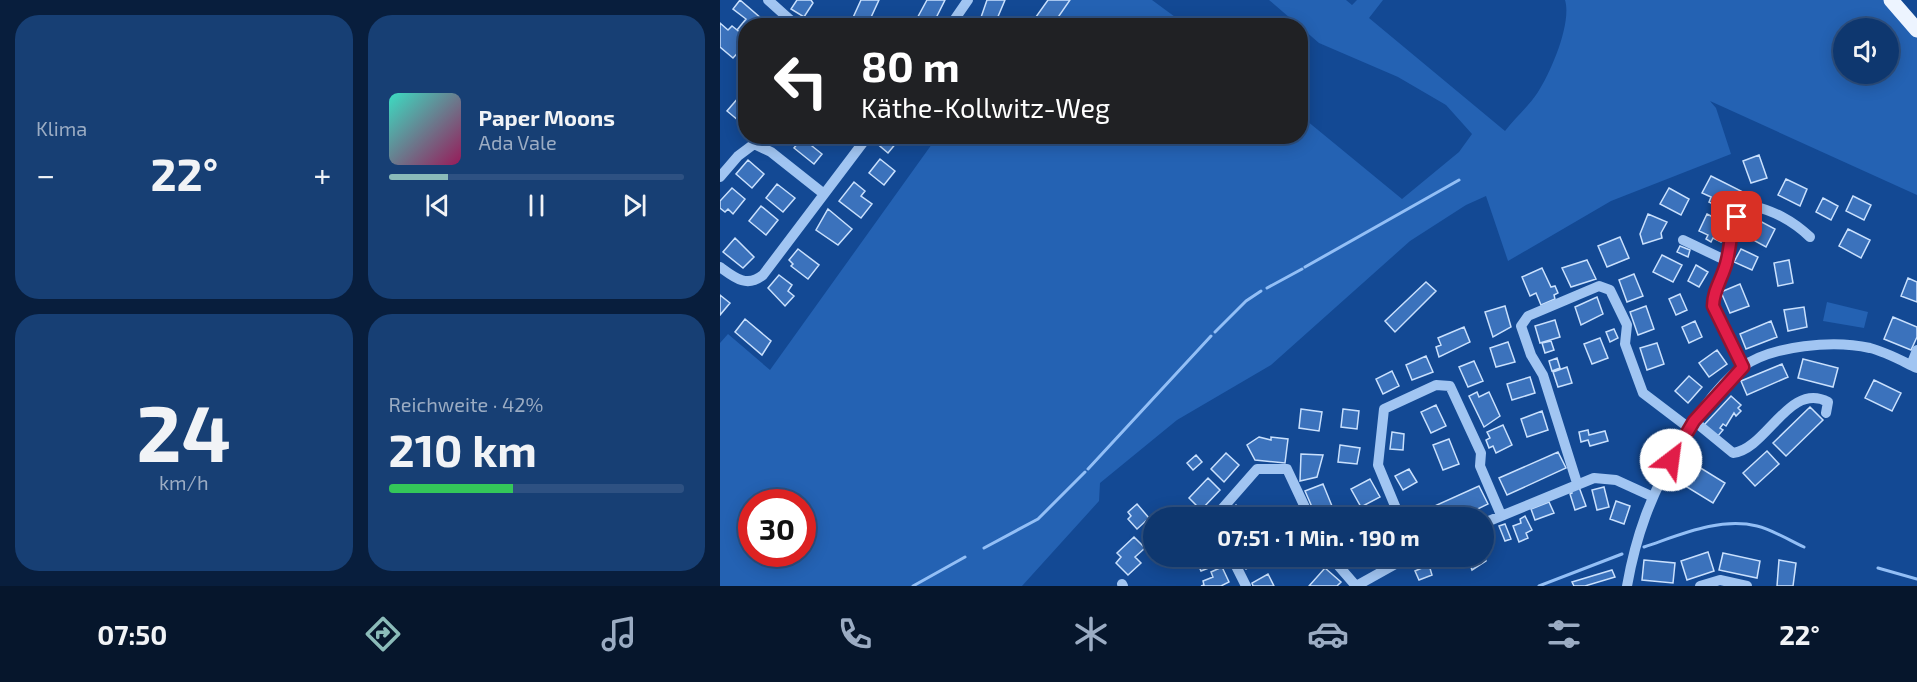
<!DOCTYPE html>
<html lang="de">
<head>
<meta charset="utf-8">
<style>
	:root { --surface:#0e376f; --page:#173f74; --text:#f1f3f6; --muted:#9bacc3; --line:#2e5182; --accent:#8bbbb9 }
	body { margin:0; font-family:"Exo 2",sans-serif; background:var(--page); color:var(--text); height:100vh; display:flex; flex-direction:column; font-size:22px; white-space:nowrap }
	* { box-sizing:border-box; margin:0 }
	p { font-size:20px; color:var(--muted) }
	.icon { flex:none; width:33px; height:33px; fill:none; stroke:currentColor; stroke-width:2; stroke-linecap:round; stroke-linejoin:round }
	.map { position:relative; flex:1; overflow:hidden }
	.sheet { display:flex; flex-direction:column; gap:15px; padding:15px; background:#081e3d; width:720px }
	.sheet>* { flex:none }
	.hud { position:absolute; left:18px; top:18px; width:570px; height:126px; border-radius:24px; box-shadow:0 3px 15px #0003,0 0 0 2px var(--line); background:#202124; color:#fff; overflow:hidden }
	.fabs { position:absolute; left:1113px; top:18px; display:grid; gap:12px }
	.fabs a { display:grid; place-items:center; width:66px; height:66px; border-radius:50%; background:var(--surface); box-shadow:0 3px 15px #0003,0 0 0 2px var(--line); font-size:30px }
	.speed { position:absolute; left:18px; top:489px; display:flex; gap:12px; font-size:30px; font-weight:700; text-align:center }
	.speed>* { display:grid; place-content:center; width:78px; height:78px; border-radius:50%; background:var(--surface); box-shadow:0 3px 15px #0003,0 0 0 2px var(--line); line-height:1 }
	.speed .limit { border:9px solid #d22; background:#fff; color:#111 }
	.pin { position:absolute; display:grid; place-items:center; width:51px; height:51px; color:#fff; margin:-26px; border-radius:12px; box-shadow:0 3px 9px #0006 }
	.me { position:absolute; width:66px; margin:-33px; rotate:30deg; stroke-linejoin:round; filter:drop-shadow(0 0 4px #0008) }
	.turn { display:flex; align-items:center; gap:21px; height:126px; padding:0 24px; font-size:27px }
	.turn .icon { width:78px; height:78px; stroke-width:2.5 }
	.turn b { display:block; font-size:42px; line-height:51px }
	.big { font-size:45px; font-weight:700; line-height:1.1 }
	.sheet .widget { flex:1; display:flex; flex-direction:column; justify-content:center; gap:9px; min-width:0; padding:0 21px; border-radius:24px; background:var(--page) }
	.sheet .dial { align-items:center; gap:0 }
	.dial b { font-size:78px; line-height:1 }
	.song { display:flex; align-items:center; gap:18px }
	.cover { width:72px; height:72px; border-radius:9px; background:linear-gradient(135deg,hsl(170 70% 55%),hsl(330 70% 35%)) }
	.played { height:6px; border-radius:3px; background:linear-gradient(90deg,var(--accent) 20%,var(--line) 20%) }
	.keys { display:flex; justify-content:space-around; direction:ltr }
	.heat { display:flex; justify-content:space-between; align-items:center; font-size:33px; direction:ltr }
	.charge { height:9px; border-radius:4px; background:linear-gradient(90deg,#34c759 42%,var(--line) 0) }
	.sheet .tiles { flex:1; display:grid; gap:15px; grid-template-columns:repeat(2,1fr) }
	.trip { position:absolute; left:423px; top:507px; width:351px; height:60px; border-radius:30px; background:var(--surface); box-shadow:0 3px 15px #0003,0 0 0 2px var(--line); font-weight:700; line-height:60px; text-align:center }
	.menu { display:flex; height:96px; justify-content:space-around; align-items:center; background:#06162c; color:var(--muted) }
	.menu .icon { width:42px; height:42px }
	.menu .current { color:var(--accent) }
	.menu b { font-size:27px; color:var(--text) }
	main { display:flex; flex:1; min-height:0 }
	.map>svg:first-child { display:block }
	.green { fill:#2462b3; fill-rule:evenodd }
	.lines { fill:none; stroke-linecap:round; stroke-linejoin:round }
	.stream { stroke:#93bff6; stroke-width:3 }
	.building { fill:#3b72bc; stroke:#c9e0fd; stroke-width:1.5 }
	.minor { stroke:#a1c5f2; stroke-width:10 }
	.major { stroke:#edf4ff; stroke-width:15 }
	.route-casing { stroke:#92132f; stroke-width:15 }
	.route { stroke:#e11d48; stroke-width:10 }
</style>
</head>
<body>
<main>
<section class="sheet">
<div class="tiles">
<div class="widget"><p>Klima</p>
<div class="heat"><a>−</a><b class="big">22°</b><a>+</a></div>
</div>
<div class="widget">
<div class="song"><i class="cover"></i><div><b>Paper Moons</b><p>Ada Vale</p></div></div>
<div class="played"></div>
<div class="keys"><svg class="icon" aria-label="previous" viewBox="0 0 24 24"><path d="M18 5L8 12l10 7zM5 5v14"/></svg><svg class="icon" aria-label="pause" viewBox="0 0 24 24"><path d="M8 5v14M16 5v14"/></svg><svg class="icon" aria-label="next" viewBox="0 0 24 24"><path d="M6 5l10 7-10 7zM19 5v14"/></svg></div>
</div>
<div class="widget dial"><b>24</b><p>km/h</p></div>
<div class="widget"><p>Reichweite · 42%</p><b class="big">210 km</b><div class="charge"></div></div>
</div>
</section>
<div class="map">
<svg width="1197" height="586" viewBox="0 0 1197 586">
	<rect width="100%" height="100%" fill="#134994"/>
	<path class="green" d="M351,0H432L466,25L332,26Z
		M549,0H626L632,5L637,0H663L649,18L785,131C795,118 809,106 818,92C831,72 852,23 845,0H1164L1197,37V195L990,101L996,108L1011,154L891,201L788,261L766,196L746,205L690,241L551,365L457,420L380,483L379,501L302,586H0V343L8,334L50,370L217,137L580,136L581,116L682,199L739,152L752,134L726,105L678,77L599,43ZM1124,28H1168V74H1124ZM32,502H82V554H32Z
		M1107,302L1148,312L1144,328L1103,321Z"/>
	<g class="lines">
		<path class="stream" d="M585,267L739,180
			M547,288L582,269
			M495,332L526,301L541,291
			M368,469L491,336
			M924,547C960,535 999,517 1037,526C1053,530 1069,540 1084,547
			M264,548L318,519L365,472
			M1158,568L1197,579
			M193,586L245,557
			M819,586L902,554"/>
	</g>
	<path class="building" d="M20,0L50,26H26L23,35L17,30L26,19L13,9Z
		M77,0H91L93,3L84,17L71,9Z
		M141,0H159L147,26H133L131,22Z
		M207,0H225L212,26H197L194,24Z
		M267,0H285L274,26H258Z
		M328,0H350L332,26H319L313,21Z
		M0,23L8,30L12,26L26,37V44L13,58L0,47Z
		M19,97L26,102L25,126L7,111Z
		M157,136H182L168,153L154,141Z
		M82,138L102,154L94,164L74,148Z
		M1039,155L1047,178L1031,183L1023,161Z
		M160,159L175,171L164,185L149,173Z
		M28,160L44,174L32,188L16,174Z
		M991,176L1023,192L1015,208L1004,203L1002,208L989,202L991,197L982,193Z
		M1066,179L1087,189L1080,206L1058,195Z
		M134,182L145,191L141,196L152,204L141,218L119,201Z
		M57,184L75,198L63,212L46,198Z
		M12,188L25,199L13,214L8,209L5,212L0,208V201Z
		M949,188L969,199L961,215L940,204Z
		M1133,196L1151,205L1144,220L1126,211Z
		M1103,198L1118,206L1111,220L1096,212Z
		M41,206L58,220L46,235L29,221Z
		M108,209L132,229L118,245L96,230Z
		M928,214L947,222L941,233L942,238L923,244L920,234Z
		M987,214L1009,225L1001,242L993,238L991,242L986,239L988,235L979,231Z
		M1036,219L1055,229L1046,247L1026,236Z
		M1128,229L1150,240L1141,258L1119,246Z
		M900,237L909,258L887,267L878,246Z
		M15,238L34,257L23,268L3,252Z
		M960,246L970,250L968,257L957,252Z
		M78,249L99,265L88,279L71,266L73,264L69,260Z
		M1021,249L1038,257L1032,270L1014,262Z
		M942,255L962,265L953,282L933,272Z
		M867,260L876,279L851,287L842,268Z
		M1069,260L1073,283L1058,286L1054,263Z
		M976,265L988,272L979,287L968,281Z
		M822,268L831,287L835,286L838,293L834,295L835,299L821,305L816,293L810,296L802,277Z
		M914,274L923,296L907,302L899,280Z
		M59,275L72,285L68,291L74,296L65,306L48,288Z
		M1188,278L1197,282V302L1181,296Z
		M706,282L716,291L675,332L665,321Z
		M1020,284L1029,306L1010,313L1001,292Z
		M960,294L967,310L956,315L949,299Z
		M0,295L10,303L0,315Z
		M877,297L883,314L861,325L855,307Z
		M785,306L791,327L773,337L765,312Z
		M926,306L934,329L918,335L910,312Z
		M1084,307L1087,327L1068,331L1064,310Z
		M1173,317L1197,327V337L1191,350L1164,339Z
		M25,319L51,341L42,355L15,332Z
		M835,320L840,337L820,343L815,326Z
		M975,321L982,337L969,343L962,327Z
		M1051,321L1057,337L1026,349L1020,334Z
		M744,327L750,342L719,357L716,347L721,345L718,338Z
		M894,329L898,338L890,342L886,332Z
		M880,338L888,358L872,364L864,344Z
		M831,341L834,350L825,353L822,343Z
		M788,342L795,362L776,367L770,348Z
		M937,343L944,364L927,370L920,348Z
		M997,350L1007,364L989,377L979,363Z
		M706,356L713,372L692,380L686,365Z
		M837,358L840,368L832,371L829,361Z
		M1083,359L1118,368L1113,387L1078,378Z
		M754,361L763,381L748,387L739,367Z
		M1062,364L1068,377L1027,395L1021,381Z
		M847,367L852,383L838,387L833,372Z
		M672,371L679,386L663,394L656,379Z
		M969,376L982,387L968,403L955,391Z
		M810,377L815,393L792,400L787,384Z
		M1154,380L1181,393L1172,411L1145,398Z
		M757,392L759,397L769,392L780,416L764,427L749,396Z
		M1011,396L1021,405L1018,408L1021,411L1016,416L1014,413L1006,426L1003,424L1000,428L1003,430L997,437L984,425Z
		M716,405L726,426L711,433L701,412Z
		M1090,407L1103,420L1066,456L1053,443Z
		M581,409L602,412L599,431L579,428Z
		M623,409L639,411L637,429L621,427Z
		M822,411L828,430L807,437L801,419Z
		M783,425L792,445L776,453L773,446L769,448L766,440L770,438L767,432Z
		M868,430L869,435L885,431L888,441L870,446L868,440L861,442L859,432Z
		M672,432L684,434L683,450L670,449Z
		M539,437L551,440V437L568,439L565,463L535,460L527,445Z
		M729,439L739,464L723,470L713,445Z
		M620,445L640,448L637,464L618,462Z
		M1047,451L1059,464L1035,486L1023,473Z
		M838,452L846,468L787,495L779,478Z
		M506,453L519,465L504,482L491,469Z
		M581,454L603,455L597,477L580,481Z
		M476,455L482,462L473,470L467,463Z
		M966,459L1005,483L993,503L954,479Z
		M689,469L697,482L683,490L675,476Z
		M488,478L500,490L481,510L469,498Z
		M650,479L660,497L641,507L631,489Z
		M603,484L612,506L595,514L585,491Z
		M759,486L768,504L739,518H699L697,514Z
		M859,487L866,506L855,510L850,494L852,493L851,489Z
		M884,487L889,507L877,510L872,490Z
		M896,501L910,506L904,524L890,519Z
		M829,502L834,513L815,520L811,509Z
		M417,504L429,518L417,529L408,519L411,516L408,512Z
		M516,505L528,516L504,518Z
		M805,516L812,530L806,533L808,538L799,542L793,526L801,523L800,519Z
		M785,524L791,539L785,541L779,526Z
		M414,537L425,548L415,557L421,563L408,575L396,563L401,557L397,553Z
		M988,552L994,571L967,580L961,561Z
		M1003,553L1040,561L1037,578L999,570Z
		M764,554L766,561L752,570L747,556H764Z
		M479,556H496L499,564L481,571L477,562L481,560Z
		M520,556H540L542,560L526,569Z
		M563,556H579L580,558L566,564Z
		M624,556H650L629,567Z
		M924,560L955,563L953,583L922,580Z
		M1059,560L1076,563L1073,586H1057Z
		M709,565L712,575L699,580L695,571Z
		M502,567L509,582L501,586H481L484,585L483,581L493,577L491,572Z
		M605,568L621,582L617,586H589Z
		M892,570L895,577L865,586H854L852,582Z
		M548,574L554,586H533L532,583Z"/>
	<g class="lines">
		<path class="minor" d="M48,0L77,26
			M230,26L248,0
			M0,177L18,156L34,144L51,152L104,194
			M963,240L1007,261
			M0,267C15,278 27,288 43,275L148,136
			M1191,365L1197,350
			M1023,367L993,306V296L1007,261L1011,230L1017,217L1030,205C1054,211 1072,220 1090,237
			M974,421L1013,453C1047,449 1069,381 1108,402L1106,413
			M857,483L823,375L811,355L801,326L808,316L879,286L890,290L907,325L905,344L923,393L969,428
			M494,518L537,469H567L590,518
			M680,518L658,465L664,409L716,385L730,386L761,453L760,466L781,515
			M764,523L874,478L896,480L931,496
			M511,556L526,586
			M610,556L636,586
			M402,584L403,586
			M636,586L690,556
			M907,586C916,535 931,495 957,450C974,421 994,388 1022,367C1053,345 1114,340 1150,348C1166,352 1182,361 1197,368
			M980,586L1000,580L1027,586"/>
		<path class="major" d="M1171,0L1197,30"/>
	</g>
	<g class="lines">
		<defs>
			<path id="route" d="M951,460L974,421L1023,367L993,306C993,289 1004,276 1007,260C1011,244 1010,231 1017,217"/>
		</defs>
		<use href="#route" class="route-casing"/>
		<use href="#route" class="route"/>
	</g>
</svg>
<div class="fabs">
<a><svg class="icon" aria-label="sound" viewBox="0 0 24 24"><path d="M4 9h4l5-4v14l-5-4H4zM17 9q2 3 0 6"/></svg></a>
</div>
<div class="speed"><div class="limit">30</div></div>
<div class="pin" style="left:1017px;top:217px;background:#d93025"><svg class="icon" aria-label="arrive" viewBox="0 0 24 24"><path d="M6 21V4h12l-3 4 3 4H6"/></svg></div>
<svg class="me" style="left:951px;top:460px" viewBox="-20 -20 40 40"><circle r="19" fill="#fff"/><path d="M0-13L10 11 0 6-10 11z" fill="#e11d48"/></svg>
<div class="trip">07:51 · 1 Min. · 190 m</div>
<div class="hud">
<div class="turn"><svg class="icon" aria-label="left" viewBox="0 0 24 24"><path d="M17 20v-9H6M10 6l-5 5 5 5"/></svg><div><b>80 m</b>Käthe-Kollwitz-Weg</div></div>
</div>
</div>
</main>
<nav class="menu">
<b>07:50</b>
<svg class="icon current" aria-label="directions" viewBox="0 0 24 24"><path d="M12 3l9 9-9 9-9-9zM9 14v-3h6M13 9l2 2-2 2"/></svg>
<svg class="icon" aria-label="music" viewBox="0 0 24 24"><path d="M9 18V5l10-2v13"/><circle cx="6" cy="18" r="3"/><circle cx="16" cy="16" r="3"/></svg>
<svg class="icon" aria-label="phone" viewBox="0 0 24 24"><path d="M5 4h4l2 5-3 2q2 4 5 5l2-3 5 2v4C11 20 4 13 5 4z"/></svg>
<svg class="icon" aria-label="climate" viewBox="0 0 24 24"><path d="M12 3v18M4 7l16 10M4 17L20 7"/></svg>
<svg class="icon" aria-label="car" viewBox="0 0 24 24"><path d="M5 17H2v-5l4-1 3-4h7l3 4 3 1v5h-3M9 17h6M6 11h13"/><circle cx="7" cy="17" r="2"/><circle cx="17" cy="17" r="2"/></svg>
<svg class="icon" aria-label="filters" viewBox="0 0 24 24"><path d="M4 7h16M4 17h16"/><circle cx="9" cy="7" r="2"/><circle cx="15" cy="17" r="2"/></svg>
<b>22°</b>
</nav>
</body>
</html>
